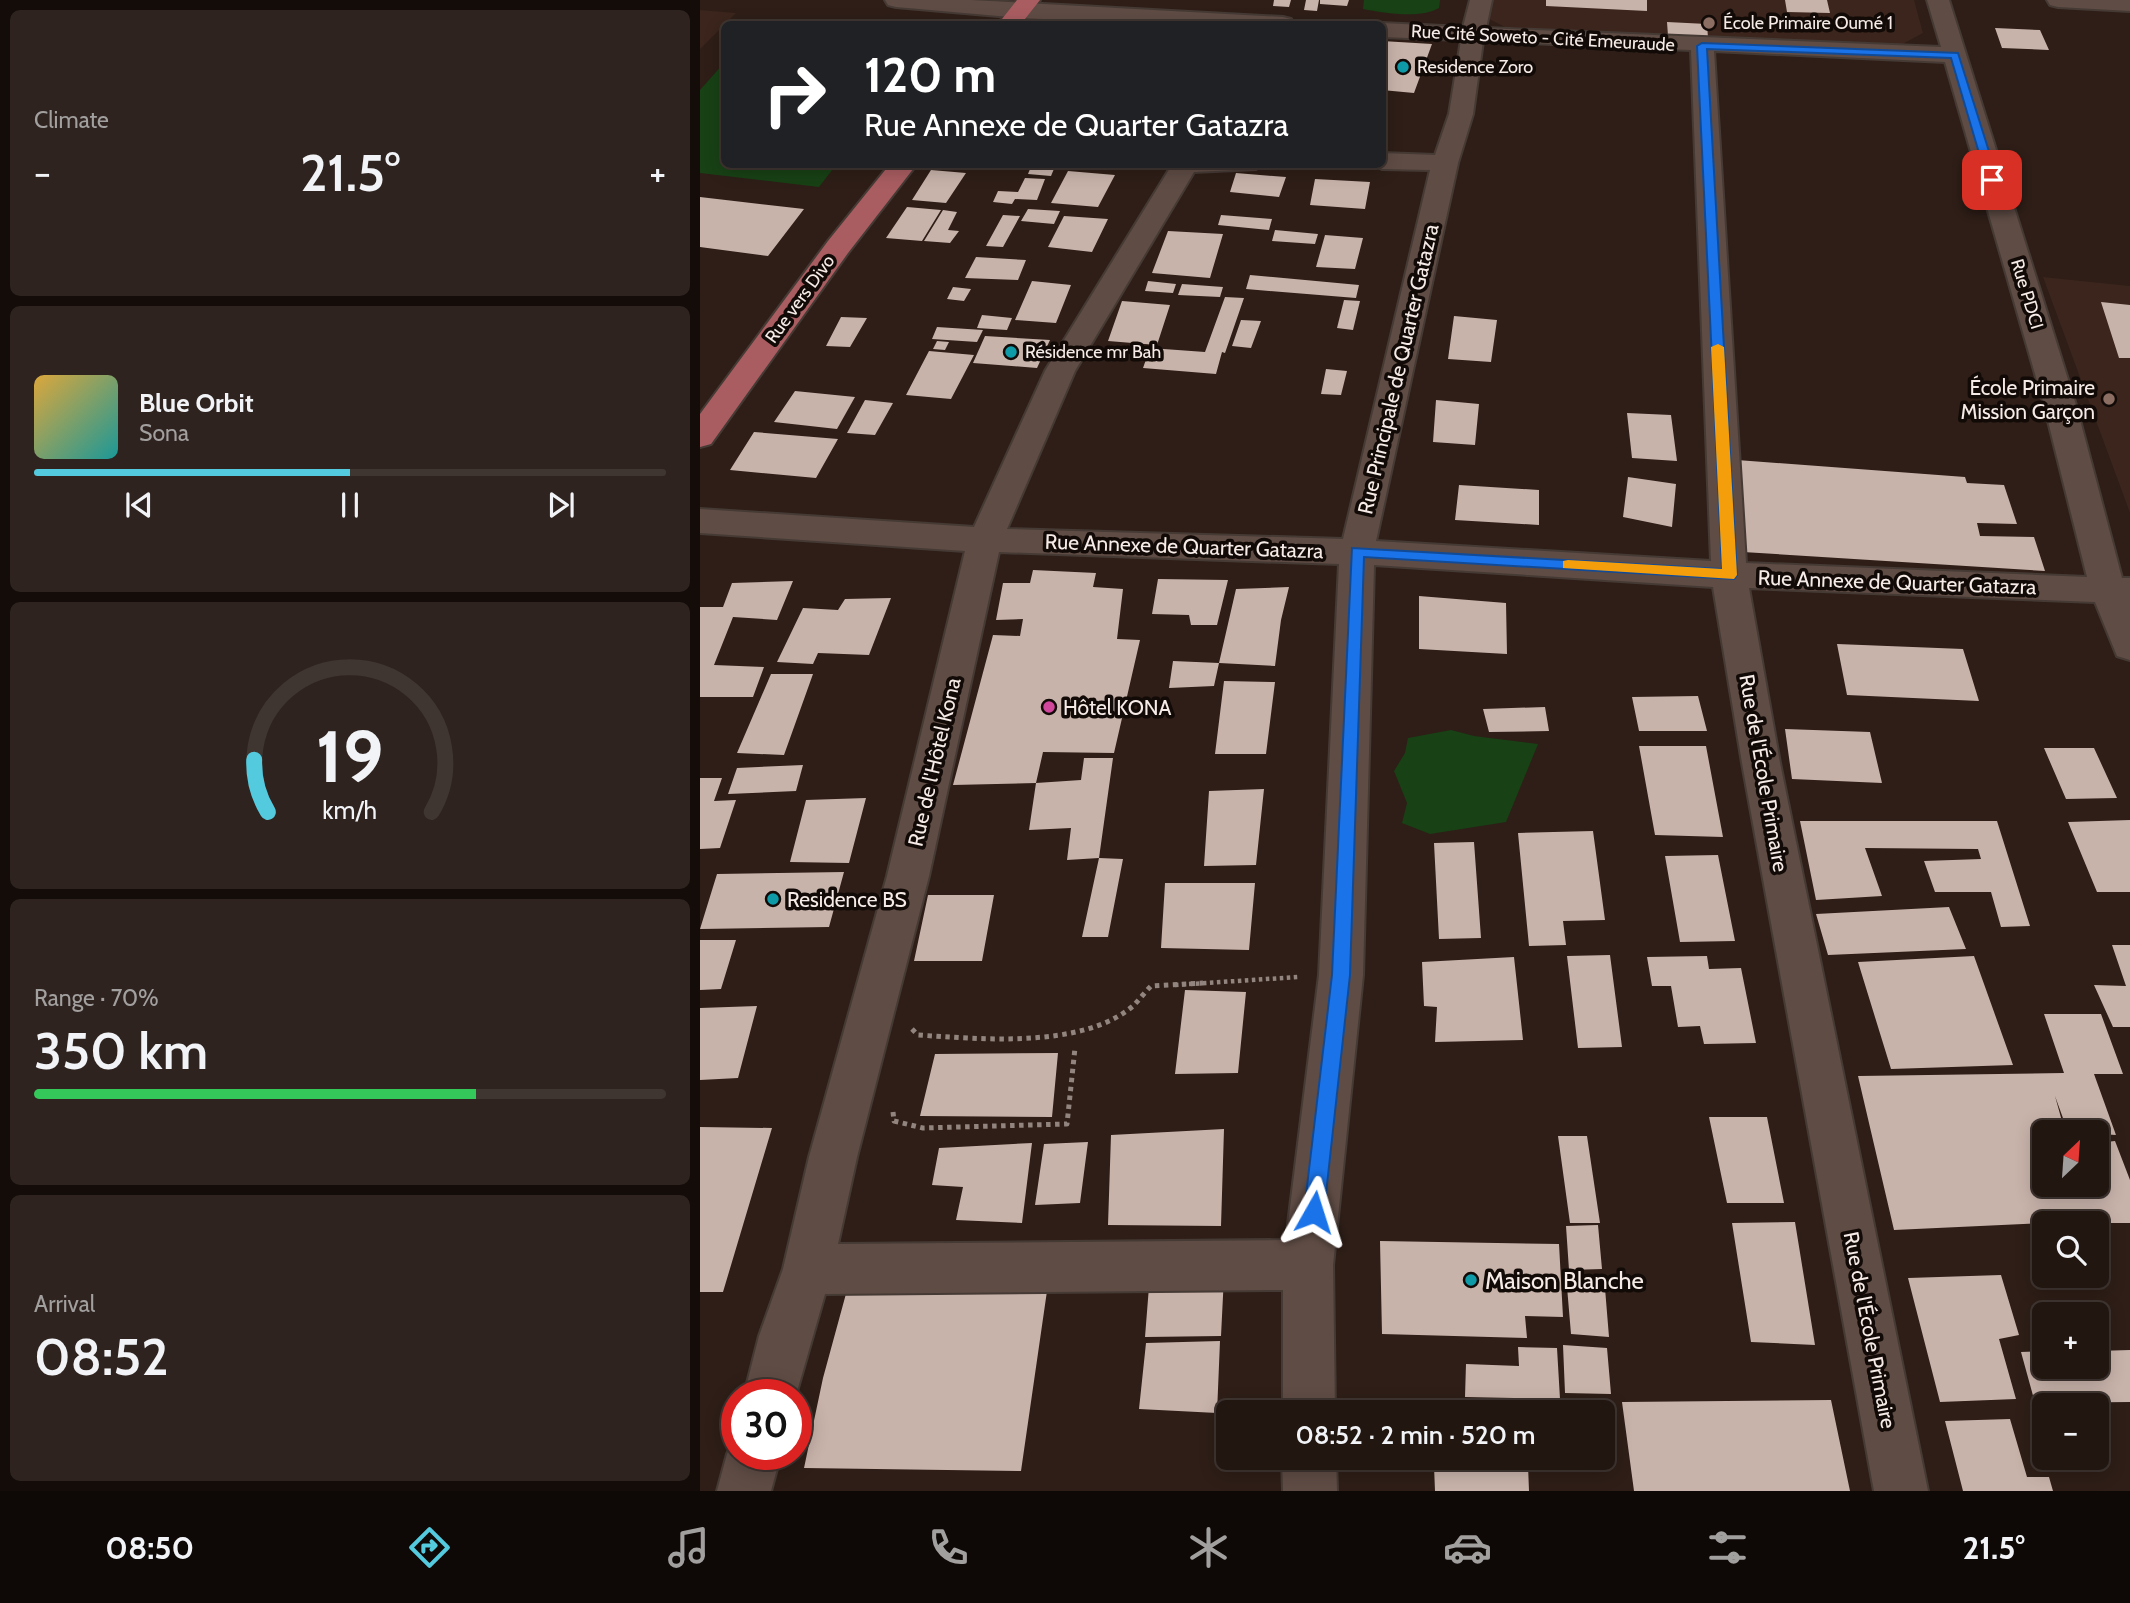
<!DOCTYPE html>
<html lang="en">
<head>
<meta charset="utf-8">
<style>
	:root { --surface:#221611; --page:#2e231f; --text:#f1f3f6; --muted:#a29f9f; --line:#3f3531; --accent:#54cade }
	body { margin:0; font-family:Cabin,sans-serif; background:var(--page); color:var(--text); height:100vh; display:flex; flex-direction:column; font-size:26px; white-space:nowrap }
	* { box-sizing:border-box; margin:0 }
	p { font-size:23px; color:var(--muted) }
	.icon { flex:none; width:38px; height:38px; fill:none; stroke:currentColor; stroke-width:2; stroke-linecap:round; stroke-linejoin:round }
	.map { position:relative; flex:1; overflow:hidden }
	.side { display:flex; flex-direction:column; gap:10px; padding:10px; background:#130c09; width:700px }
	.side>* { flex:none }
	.guide { position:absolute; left:21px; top:21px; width:665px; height:147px; border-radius:10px; box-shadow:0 4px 18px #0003,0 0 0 2px var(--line); background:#202124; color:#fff; overflow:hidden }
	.needle { width:46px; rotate:25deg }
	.tools { position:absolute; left:1332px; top:1120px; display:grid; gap:14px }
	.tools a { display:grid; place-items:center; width:77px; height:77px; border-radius:10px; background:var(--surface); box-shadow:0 4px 18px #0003,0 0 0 2px var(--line); font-size:35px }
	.speed { position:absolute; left:21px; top:1379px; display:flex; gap:14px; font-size:35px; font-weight:700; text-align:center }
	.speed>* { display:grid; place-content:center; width:91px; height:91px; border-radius:50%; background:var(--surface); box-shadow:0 4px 18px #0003,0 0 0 2px var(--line); line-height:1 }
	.speed .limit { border:10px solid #d22; background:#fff; color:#111 }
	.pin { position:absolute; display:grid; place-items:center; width:60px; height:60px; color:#fff; margin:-30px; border-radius:14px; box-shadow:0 4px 10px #0006 }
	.me { position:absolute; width:77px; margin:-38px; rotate:6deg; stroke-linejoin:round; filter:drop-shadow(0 0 5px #0008) }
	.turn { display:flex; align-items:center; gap:24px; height:147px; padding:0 28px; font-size:32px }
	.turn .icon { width:91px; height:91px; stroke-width:2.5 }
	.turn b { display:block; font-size:49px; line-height:60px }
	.big { font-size:52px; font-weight:600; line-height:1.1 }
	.side .widget { flex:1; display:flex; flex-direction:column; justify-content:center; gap:10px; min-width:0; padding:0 24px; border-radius:10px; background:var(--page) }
	.side .dial { align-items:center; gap:0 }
	.dial svg { height:182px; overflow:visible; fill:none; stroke:var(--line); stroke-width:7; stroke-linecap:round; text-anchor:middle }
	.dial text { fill:var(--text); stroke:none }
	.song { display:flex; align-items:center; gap:21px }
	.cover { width:84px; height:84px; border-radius:10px; background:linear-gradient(135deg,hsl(40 70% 55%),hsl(180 70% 35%)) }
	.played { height:7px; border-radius:4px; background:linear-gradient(90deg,var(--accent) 50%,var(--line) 50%) }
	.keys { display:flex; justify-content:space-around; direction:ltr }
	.heat { display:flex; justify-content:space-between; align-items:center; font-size:38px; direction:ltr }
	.charge { height:10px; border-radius:5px; background:linear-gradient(90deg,#34c759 70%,var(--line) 0) }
	.trip { position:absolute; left:516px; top:1400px; width:399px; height:70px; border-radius:10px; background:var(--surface); box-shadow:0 4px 18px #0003,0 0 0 2px var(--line); font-weight:600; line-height:70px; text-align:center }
	.menu { display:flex; height:112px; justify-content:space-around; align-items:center; background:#0e0907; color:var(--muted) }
	.menu .icon { width:49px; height:49px }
	.menu .selected { color:var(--accent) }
	.menu b { font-size:32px; color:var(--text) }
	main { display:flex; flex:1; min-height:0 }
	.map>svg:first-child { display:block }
	.built { fill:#3b251c }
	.green { fill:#184115 }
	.building { fill:#c8b3aa }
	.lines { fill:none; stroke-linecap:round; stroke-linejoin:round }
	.minor-casing { stroke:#463a35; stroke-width:4 }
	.major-casing { stroke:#463a35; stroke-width:4 }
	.path-far1 { stroke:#92847e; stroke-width:4.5; stroke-dasharray:3.5 3.5; stroke-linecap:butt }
	.path { stroke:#92847e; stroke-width:5; stroke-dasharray:4.5 4.5; stroke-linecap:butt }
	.minor { fill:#5f4c45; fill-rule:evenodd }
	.major { fill:#a95d61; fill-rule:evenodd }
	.route { fill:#1a73e8; stroke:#114b97; stroke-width:2 }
	.slow { fill:#f59e0b }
	.education-dot { fill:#8d6e63; stroke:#110a07; stroke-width:2.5 }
	.culture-dot { fill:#0f9aa8; stroke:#110a07; stroke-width:2.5 }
	.hotel-dot { fill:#d1479c; stroke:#110a07; stroke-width:2.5 }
	.labels { text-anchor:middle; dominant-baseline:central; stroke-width:7; stroke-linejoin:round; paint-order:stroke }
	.far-poi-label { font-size:18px; fill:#f6ebe6; stroke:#110a07; text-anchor:start }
	.far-street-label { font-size:18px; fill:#f6ebe6; stroke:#110a07 }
	.street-label { font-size:21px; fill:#f6ebe6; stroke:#110a07 }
	.poi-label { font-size:21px; fill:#f6ebe6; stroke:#110a07; text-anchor:start }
	.near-poi-label { font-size:24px; fill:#f6ebe6; stroke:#110a07; text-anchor:start }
</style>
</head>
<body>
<main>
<section class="side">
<div class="widget"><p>Climate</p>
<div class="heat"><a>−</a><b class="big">21.5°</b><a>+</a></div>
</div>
<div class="widget">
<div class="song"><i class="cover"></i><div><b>Blue Orbit</b><p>Sona</p></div></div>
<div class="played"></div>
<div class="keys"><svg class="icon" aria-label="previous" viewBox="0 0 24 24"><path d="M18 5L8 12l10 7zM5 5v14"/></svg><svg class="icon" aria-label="pause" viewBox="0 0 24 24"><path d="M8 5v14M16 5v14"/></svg><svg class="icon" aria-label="next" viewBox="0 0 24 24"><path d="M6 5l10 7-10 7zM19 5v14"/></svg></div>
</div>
<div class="widget dial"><svg viewBox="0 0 100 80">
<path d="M14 69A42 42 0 1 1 86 69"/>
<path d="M14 69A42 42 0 0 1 8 46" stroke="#54cade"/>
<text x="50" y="56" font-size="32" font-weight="700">19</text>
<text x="50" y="72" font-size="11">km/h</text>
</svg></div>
<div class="widget"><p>Range · 70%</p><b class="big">350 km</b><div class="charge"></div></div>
<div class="widget"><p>Arrival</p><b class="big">08:52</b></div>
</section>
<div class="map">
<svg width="1430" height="1491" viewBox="0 0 1430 1491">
	<rect width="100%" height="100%" fill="#2e1e17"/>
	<path class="built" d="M789,0H1214L1223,33L1199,46L805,27L785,17Z
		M0,10L36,13L0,49Z
		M1343,277L1430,286V513Z"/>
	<path class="green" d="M664,0H740L739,8C720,19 684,13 663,9Z
		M24,63V164L136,165L119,187L0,173V90Z
		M751,730L774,736L838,744L806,822L730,834L702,823L707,803L694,771L705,753L708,738Z"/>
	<path class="building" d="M574,0H591L589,7L573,6Z
		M606,0H619L617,11L604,10Z
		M620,0H649L647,6L620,4Z
		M846,0H947V11L846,6Z
		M1085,0H1127L1130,13L1087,12Z
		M967,22L1007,24L1008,38L968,36Z
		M1295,28L1340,30L1349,50L1302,48Z
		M682,41L732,44L714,93L682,90Z
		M332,164H356L351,176L328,174Z
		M231,170L266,173L246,203L212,200Z
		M368,171L415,175L398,207L351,203Z
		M536,173L586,177L579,197L530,192Z
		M325,178L345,179L337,200L315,199L312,204L293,202L298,191L318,192Z
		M615,179L670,182L665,209L610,205Z
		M0,197L104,209L68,256L0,247Z
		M207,207L241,210L222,241L186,238Z
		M328,209L360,211L354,224L321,221Z
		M243,210L257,212L248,230L259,231L250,243L224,241Z
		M303,215L320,216L303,247L286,246Z
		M521,215L572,219L569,230L518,225Z
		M364,216L408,219L392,252L348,247Z
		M575,230L618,234L615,244L572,241Z
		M468,231L523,234L510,278L452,273Z
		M625,235L663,238L655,269L616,267Z
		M276,257L326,260L318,280L265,278Z
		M550,275L659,285L656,298L546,289Z
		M332,281L371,285L356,323L315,320Z
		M448,281L476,284L473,293L445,291Z
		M482,284L523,287L520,297L478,295Z
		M253,287L271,289L264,301L247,299Z
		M525,297L544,298L525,353L522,352L516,374L443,368L450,348L505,352Z
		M644,300L660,301L653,330L637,328Z
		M422,301L470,305L457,345L408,341Z
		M1401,302L1430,305V358H1419Z
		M282,315L312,318L307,330L277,328Z
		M754,316L797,320L791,362L748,359Z
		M141,317L167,318L150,347L126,346Z
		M541,320L561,321L551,348L532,346Z
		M237,327L283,330L277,342L232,339Z
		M285,336L350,340L337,368L273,363Z
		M237,341L249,342L245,350L233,349Z
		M229,351L274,355L251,399L206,395Z
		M626,369L647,371L641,395L621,394Z
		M95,391L155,397L137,429L74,422Z
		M165,400L193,403L175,435L147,433Z
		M736,400L779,404L775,445L733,442Z
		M927,413L971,415L977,461L932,458Z
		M54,432L138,439L116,478L30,470Z
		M1037,460L1265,477L1267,483L1304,485L1317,524L1277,523L1280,536L1334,537L1345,571L1043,552Z
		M928,477L976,484L972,527L923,517Z
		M759,485L839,490V525L755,520Z
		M333,570L396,573L393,587L423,589L417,639L440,640L414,753L343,752L336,783L253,785L293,635L320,636L323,619L296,620L303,583H330Z
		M458,579L528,580L517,625H491L489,615L452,614Z
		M93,581L77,620L33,617L14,665L64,667L53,697H0V607H23L32,583Z
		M589,587L581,620L575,666L519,663L536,589Z
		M719,596L806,603L807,654L719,649Z
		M191,598L169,655L118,653L113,664L77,662L103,608L138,610L145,599Z
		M1137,644L1263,649L1279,701L1147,695Z
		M473,661L519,663L514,686L469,688Z
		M71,674H113L84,755L37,753Z
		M524,681L575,682L566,754H515Z
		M998,696L1007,731H939L932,697Z
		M845,707L849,731L789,732L783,709Z
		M1085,729L1170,732L1182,783L1092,779Z
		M939,746H1006L1023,837L955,835Z
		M1344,748H1394L1417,798L1366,799Z
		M384,758H413L399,858L367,860L371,828L329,830L336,783L381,780Z
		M103,765L96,791L28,794L37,768Z
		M0,778H22L14,801L36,800L20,848L0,849Z
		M564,789L556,865L504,866L509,791Z
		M166,798L149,863L90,862L106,800Z
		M1430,820V892H1397L1368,822Z
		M1100,821H1297L1330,926L1301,927L1291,892H1235L1224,861L1281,859L1278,849L1165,848L1182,896L1116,900Z
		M893,831L905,920L863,921L866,945L829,946L818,833Z
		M774,842L781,938L739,939L734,843Z
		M1018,855L1035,941L980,942L965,856Z
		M399,858L423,859L408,937H382Z
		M144,872L129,927L0,929L17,874Z
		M465,883H555L549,950L461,948Z
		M228,895H294L282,961H214Z
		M1249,907L1266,949L1128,955L1116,914Z
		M0,940H36L21,989L0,990Z
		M1412,945H1430V1027H1413L1394,985L1426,986Z
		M910,955L922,1047L878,1048L867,956Z
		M1007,956L1009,969L1041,968L1056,1043L1004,1044L1000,1026L978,1027L971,986H952L947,957Z
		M1274,956L1313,1065L1191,1069L1158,962Z
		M814,957L823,1040L735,1042L737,1007L724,1006L722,962Z
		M485,990L546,992L538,1073L475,1074Z
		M57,1006L38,1078L0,1080V1008Z
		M1344,1014H1401L1423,1074H1394L1416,1135L1368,1132L1355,1096L1365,1132H1344V1185H1384L1390,1197L1385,1185H1396V1143L1415,1141L1430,1180V1223H1344L1194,1230L1158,1076L1364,1073Z
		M358,1053L352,1117L220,1116L235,1054Z
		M1009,1117H1067L1084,1203H1027Z
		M0,1127L72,1128L23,1292H0Z
		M524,1129L521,1226L408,1225L411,1135Z
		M858,1136H887L900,1223H870Z
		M388,1142L380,1203L335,1205L344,1144Z
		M332,1143L322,1223L256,1220L263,1187L232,1185L239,1148Z
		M1095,1222L1115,1345L1051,1342L1032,1223Z
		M898,1225L902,1269L869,1270L866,1226Z
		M680,1241L859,1244L863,1317L825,1316L827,1338L682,1334Z
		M450,1274L524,1276L521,1336L445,1337Z
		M866,1275L904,1276L909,1337L871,1334Z
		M1301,1275L1319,1335L1299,1339L1316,1399L1240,1402L1208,1278Z
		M147,1290L347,1291L321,1471L104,1468L123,1378Z
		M520,1341L517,1413L439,1409L446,1343Z
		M863,1345L907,1348L911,1394L865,1393Z
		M818,1347L857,1348L860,1399L765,1397L766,1364L819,1366Z
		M1430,1350V1402L1335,1403L1321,1352L1344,1351V1367H1396V1351Z
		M1131,1400L1150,1491H934L922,1402Z
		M1310,1419L1327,1477H1349L1353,1491H1263L1245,1421Z
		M828,1465L829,1491H735L734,1466Z"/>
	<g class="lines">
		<defs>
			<path id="minor" d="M185,0H271L583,17L591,19L594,24H456L320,18L196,7L188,5Z
				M770,0H792L786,28L1241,47L1227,0H1249L1376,405L1422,578H1430V660L1417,656L1395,602L1049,588L1080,763L1228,1491H1174L1042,763L1013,587L674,565L663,975L633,1265L635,1412H583V1290L125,1294L96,1395H44L59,1336L83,1269L109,1157L187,876L265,551L0,533V509L274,527L345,371L470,168L467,164H560L556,169L494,172L375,371L307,529L643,539L730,170L682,169L672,164H682V153L735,155L749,114L761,40L682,37V24H677L682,23L763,27ZM783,41L991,50L1011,561L676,541L758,163L773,114ZM1014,51L1245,62L1344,405L1387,577L1046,563ZM299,552L639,564L619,975L586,1240L138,1244L157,1157L229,876Z
				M1347,0H1430V11L1358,7L1350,5Z
				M37,1434V1454H81L71,1491H17L27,1454Z
				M582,1458H636L637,1491H583Z"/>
			<path id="major" d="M317,0H340L321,24H298Z
				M190,164H217L148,253L11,444L0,447V414L128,241Z"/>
		</defs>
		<use href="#minor" class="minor-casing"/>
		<use href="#major" class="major-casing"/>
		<path class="path-far1" d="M475,985L598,977"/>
		<path class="path" d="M212,1029L218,1035C280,1039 382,1049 433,1006C439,1000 445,992 451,986L503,983
			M193,1112L194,1121L223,1128L367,1124L375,1048"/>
		<use href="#minor" class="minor"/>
		<use href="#major" class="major"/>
	</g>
	<path class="route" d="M1002,43L1258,53L1298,180L1292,183L1287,180L1251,58L1007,49L1037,575L1034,579L664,557L650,975L624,1212L621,1219L614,1222L607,1219L604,1212L632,975L652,548L1022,569L997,46Z"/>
	<path class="slow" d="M1018,344L1024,347L1037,575L1034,579L863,568V561L868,560L1022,569L1011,347Z"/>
	<g class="education-dot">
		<circle cx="1009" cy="23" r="7"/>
		<circle cx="1409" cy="399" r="7"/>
	</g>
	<g class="culture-dot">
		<circle cx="703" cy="67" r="7"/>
		<circle cx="311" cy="352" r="7"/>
		<circle cx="73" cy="899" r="7"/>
		<circle cx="771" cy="1280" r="7"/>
	</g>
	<circle class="hotel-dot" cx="349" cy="707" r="7"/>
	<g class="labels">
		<g class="far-poi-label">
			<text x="1023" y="23">École Primaire Oumé 1</text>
			<text x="717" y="67">Residence Zoro</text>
			<text x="325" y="352">Résidence mr Bah</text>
		</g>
		<g class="far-street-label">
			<text transform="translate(843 38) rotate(3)">Rue Cité Soweto - Cité Emeuraude</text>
			<text transform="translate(1327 294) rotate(73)">Rue PDCI</text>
			<text transform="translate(100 299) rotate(-54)">Rue vers Divo</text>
		</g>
		<g class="street-label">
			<text transform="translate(698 369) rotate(-77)">Rue Principale de Quarter Gatazra</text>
			<text transform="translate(484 546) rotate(2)">Rue Annexe de Quarter Gatazra</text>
			<text transform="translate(1197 582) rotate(2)">Rue Annexe de Quarter Gatazra</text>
			<text transform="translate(234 762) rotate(-77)">Rue de l'Hôtel Kona</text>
			<text transform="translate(1064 773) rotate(80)">Rue de l'École Primaire</text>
			<text transform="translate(1170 1330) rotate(79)">Rue de l'École Primaire</text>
		</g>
		<g class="poi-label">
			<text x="1395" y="387" text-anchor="end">École Primaire<tspan x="1395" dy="24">Mission Garçon</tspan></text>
			<text x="363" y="707">Hôtel KONA</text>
			<text x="87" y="899">Residence BS</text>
		</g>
		<g class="near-poi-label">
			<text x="785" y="1280">Maison Blanche</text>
		</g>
	</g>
</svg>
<div class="tools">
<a><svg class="needle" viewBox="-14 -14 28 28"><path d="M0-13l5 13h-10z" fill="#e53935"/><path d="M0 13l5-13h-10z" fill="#a29f9f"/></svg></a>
<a><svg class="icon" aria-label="search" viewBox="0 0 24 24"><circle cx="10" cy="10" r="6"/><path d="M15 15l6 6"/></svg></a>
<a>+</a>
<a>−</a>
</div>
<div class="speed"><div class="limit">30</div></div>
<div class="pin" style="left:1292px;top:180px;background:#d93025"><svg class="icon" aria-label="arrive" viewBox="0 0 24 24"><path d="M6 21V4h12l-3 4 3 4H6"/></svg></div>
<svg class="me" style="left:614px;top:1212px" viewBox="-20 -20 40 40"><path d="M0-17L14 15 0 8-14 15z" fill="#1a73e8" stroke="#fff" stroke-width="4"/></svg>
<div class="trip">08:52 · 2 min · 520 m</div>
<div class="guide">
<div class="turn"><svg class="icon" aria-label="right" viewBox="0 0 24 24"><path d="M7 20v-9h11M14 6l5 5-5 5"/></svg><div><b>120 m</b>Rue Annexe de Quarter Gatazra</div></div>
</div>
</div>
</main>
<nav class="menu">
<b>08:50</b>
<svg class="icon selected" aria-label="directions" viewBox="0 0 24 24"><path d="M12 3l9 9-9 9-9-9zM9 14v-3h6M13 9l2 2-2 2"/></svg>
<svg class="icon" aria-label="music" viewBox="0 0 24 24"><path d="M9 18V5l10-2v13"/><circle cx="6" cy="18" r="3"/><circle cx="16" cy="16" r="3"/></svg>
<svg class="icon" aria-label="phone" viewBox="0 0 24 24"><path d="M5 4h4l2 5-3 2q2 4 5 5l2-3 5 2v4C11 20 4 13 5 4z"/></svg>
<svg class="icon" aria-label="climate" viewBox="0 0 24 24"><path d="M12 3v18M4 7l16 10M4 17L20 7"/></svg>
<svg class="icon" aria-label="car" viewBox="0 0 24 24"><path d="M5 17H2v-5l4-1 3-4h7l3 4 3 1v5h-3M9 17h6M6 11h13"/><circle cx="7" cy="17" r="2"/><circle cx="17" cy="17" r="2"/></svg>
<svg class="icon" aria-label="filters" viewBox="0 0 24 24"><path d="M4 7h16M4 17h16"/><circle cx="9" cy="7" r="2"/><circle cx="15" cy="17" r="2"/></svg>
<b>21.5°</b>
</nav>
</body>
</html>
